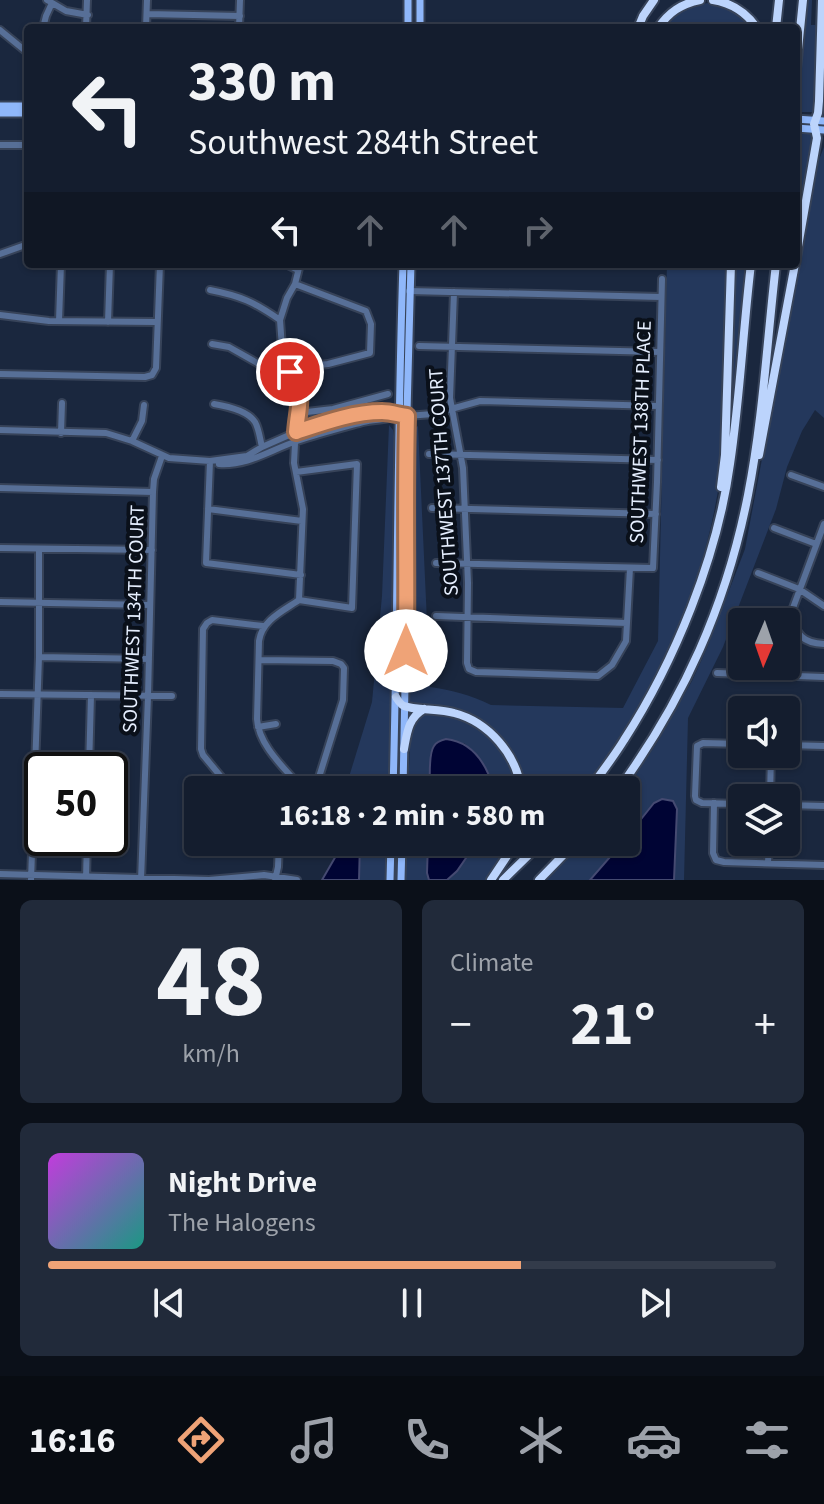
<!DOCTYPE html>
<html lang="en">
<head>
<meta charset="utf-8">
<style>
	:root { --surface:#141d2e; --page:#212a3a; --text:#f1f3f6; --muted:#9da2aa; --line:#333b4a; --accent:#efa377 }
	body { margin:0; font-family:"Source Sans 3",sans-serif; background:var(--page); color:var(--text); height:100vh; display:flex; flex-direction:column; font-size:30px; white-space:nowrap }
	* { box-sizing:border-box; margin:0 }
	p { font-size:26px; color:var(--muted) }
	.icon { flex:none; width:44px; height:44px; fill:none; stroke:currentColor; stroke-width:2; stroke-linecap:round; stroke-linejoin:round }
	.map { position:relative; height:880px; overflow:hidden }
	.side { display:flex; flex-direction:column; gap:20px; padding:20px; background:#0b1019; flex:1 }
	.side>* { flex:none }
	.hud { position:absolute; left:24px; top:24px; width:776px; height:244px; border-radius:8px; box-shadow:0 2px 6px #0004,0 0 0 2px var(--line); background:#141d2e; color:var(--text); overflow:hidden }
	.needle { width:52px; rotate:182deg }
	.tools { position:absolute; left:728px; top:608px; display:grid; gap:16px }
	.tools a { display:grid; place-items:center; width:72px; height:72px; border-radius:8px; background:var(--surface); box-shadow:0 2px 6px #0004,0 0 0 2px var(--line); font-size:40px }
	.speed { position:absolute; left:24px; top:752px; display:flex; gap:16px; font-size:40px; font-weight:700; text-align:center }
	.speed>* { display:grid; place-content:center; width:104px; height:104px; border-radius:50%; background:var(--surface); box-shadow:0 2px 6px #0004,0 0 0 2px var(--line); line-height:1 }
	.speed .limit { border:4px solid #111; border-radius:12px; background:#fff; color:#111 }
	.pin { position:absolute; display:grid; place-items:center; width:68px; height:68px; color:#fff; margin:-34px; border:4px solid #fff; border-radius:50%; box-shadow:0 2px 8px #0007 }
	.me { position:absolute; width:88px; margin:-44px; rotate:0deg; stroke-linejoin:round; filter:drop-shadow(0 0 6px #0008) }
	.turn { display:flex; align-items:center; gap:28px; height:168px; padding:0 32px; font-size:36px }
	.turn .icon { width:104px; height:104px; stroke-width:2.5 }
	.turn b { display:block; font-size:56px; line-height:68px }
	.lanes { display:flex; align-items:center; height:76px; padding:0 32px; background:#0003; justify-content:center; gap:40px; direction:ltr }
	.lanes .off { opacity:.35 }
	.big { font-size:60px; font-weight:700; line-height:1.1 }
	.side .tile { flex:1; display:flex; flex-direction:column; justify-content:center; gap:12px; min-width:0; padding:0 28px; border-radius:12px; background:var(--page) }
	.side .dial { align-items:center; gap:0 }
	.dial b { font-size:104px; line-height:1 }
	.song { display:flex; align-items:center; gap:24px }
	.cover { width:96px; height:96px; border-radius:12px; background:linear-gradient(135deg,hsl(290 70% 55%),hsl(170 70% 35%)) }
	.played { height:8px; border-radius:4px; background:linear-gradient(90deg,var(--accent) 65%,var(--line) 65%) }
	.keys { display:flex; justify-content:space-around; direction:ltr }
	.heat { display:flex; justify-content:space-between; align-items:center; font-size:44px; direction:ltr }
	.side .tiles { flex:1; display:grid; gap:20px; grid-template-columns:1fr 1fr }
	.tile:last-child { grid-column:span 2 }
	.trip { position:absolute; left:184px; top:776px; width:456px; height:80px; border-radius:8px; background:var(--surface); box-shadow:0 2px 6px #0004,0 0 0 2px var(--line); font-weight:700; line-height:80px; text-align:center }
	.dock { display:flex; height:128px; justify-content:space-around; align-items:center; background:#080c12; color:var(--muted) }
	.dock .icon { width:56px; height:56px }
	.dock .on { color:var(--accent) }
	.dock b { font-size:36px; color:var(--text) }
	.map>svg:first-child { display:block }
	.green { fill:#24385c }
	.water { fill:#000434; stroke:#454a71; stroke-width:2 }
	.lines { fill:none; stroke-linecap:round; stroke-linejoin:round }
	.minor-casing { stroke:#374359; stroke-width:10 }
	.major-casing { stroke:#374359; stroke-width:11 }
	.highway-casing { stroke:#374359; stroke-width:12 }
	.minor { stroke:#576f97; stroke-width:6 }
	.major { stroke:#8fb7fa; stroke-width:7 }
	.highway { stroke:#bcd4fc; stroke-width:8 }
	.route-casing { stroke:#9b6a4d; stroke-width:20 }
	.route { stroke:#efa377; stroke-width:14 }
	.labels { text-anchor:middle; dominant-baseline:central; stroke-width:8; stroke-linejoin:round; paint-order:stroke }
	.street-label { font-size:20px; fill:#e6efff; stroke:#0a101a }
</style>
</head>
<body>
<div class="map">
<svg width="824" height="880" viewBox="0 0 824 880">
	<rect width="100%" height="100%" fill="#1a273e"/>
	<path class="green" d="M808,0H812L811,25H815L818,29L816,112H796Z
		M708,3C727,6 740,13 752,28H661C676,13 686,5 708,3Z
		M796,133L815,134L796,247Z
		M824,147V418L815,410L802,431L787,467L776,509L723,647L688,718L684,880H674L677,809L626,838V790L658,741L692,681L707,648L745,549L818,162Z
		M667,264H729C728,307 726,349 725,392C724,412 725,432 723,452C712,574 657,694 582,790H524L519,770L479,722L410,705L408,703L407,519L410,435L412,430L418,426L430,687C452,690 471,695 491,705L623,708L658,641Z
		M733,264H745L729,430Z
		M389,425L393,430L395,442L393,527L394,595L388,790H345L372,702L382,596Z
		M437,712C483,725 506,742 518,790H494C489,770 478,758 464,743L431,754L430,790H408L411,725L423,713Z
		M360,842H386L385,880H359Z
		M406,842H428L427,873L429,880H405Z
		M477,842H511L500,862L486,880H447L457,871Z
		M584,842H623L590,880H547Z"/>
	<path class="water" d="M446,739C473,742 487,765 494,790H430C430,780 428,754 434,746C436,742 442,740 446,739Z
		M662,799L673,801L677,809L674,880H590L623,842H626V838L654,803Z
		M344,842H360L359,880H322Z
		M428,842H477L457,871L447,880H429L427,873Z"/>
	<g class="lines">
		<defs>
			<path id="minor" d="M47,0L66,11L88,15
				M147,14L240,16
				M43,28L46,16L52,3
				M86,28L87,0
				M146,28L147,0
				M239,28L240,0
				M0,30L28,53
				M0,145H28
				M0,254L28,244
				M286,264L298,270
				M210,290C241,296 254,302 280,320
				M409,291L661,297
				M454,292L450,398L463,468L468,583L467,663L469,669L476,672L598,676L612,665L626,641L630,568
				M0,315L49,321L157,322
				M59,321L61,264
				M108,322L110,264
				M212,344L229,347L266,368L283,372H290L303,367L328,364L370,353L371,324L366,311L295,284
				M419,346L660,352
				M0,374L145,377L152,375L156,368L160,264
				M214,404C226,406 248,411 255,422C259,429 260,439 262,447
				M298,413L333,409L388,394
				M0,430L106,433L132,441L169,458L210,461L247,456L262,447L296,432L323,423L362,414L385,412L407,416L433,414L480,401L658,406
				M61,433L62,403
				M132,441L142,421L144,405
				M429,454L658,460
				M210,461L206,563L301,575
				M219,464C248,466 270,450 297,441C318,434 341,428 363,422C375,419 389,420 399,415
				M296,472L357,464L352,608L299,600
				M791,475L824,487
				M0,488L153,492
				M432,508L656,514
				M208,509L302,521
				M774,528L816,544
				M0,548L152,550
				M436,563L653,568L657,482L662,279
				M758,573L799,589L824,606
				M299,600L303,509L294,463L296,424L301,402L298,385L290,372L282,348L280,320L287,298L295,284L300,264
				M299,600C283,611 262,620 259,641L257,719C259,747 286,769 303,790
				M0,602L150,605
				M436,616L627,623
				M790,616C798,635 802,643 824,644
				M762,622L764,617L790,616L824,524
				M39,657L149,659
				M259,660L333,661L341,664L344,668L343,700L315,790
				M717,673L824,677
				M0,694L172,696
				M258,727L276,724
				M742,744L703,743L697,746L695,796L696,800L702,803L742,804
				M786,745L824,746
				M89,770L91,695
				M232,790L203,755L201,749L203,629L207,623L212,620L263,626
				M770,798L771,754
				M714,803L713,853L716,860L724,862L824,865
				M786,805L824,806
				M768,863L769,842
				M0,874L209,880L264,875L297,880
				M31,880L39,657V549
				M86,880L87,838
				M141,880L148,696L153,492L154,479L162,456
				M275,880L278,867L279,842"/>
			<path id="major" d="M408,28V0
				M420,28V0
				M0,106H28
				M0,113H28
				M796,119L824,121
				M796,128L824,130
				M393,790C398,615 397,439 403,264
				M403,790L407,582L405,486L411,264
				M390,880L391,842
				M401,880L402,842"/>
			<path id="highway" d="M713,0C732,3 746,12 757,28
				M638,28L643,16L654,0
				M658,28C669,12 681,4 700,0
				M776,28L779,0
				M796,69L803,0
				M796,258L817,138L814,124L818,113L819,101L822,0
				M759,455L795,264
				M721,487L725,455L731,264
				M396,697C397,699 401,705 404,706C413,710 442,709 454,713C489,722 517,755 521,790
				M404,749C407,733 408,718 424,709
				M589,790C600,774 613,758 624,740C675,661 717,558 730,464C740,398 743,330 751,264
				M618,790C684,699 726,606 748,495C763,419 767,341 776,264
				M491,880L507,856L514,842
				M503,880L542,842
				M539,880L576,842"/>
		</defs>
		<use href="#minor" class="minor-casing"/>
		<use href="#major" class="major-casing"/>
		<use href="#highway" class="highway-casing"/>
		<use href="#minor" class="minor"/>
		<use href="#major" class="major"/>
		<use href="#highway" class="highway"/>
	</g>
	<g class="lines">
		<defs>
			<path id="route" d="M290,372C305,396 298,406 296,432C323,423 353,412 382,412C391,412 399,415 407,416C405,494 407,573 406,651"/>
		</defs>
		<use href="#route" class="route-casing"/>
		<use href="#route" class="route"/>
	</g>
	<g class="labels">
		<g class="street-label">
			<text transform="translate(641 432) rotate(-88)">SOUTHWEST 138TH PLACE</text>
			<text transform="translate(444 482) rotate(-94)">SOUTHWEST 137TH COURT</text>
			<text transform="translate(134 619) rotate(-88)">SOUTHWEST 134TH COURT</text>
		</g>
	</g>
</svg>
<div class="tools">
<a><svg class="needle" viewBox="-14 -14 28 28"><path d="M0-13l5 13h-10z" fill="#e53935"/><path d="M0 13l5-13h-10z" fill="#9da2aa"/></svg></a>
<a><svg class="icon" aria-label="sound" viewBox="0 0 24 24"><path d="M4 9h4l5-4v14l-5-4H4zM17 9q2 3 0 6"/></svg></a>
<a><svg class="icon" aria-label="layers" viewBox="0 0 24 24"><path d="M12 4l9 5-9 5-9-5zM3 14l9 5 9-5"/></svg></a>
</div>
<div class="speed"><div class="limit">50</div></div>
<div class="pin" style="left:290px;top:372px;background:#d93025"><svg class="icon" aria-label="arrive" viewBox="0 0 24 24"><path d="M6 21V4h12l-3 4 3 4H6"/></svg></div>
<svg class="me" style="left:406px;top:651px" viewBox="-20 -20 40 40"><circle r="19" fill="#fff"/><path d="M0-13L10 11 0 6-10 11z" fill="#efa377"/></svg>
<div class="trip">16:18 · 2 min · 580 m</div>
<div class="hud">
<div class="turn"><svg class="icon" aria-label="left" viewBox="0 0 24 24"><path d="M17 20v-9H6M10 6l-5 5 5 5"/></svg><div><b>330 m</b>Southwest 284th Street</div></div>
<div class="lanes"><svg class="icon" aria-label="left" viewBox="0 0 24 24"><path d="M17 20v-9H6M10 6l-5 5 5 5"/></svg><svg class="icon off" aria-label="ahead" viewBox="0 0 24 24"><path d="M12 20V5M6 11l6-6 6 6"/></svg><svg class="icon off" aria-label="ahead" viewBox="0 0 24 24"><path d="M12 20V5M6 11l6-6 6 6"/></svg><svg class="icon off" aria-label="right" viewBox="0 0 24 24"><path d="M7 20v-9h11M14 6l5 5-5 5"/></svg></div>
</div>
</div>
<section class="side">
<div class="tiles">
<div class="tile dial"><b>48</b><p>km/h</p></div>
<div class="tile"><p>Climate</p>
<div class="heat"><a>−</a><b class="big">21°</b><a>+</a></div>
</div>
<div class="tile">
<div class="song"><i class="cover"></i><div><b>Night Drive</b><p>The Halogens</p></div></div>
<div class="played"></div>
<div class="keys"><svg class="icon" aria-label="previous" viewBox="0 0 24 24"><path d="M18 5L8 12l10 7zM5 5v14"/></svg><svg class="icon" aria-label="pause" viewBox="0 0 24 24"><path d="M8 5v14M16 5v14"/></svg><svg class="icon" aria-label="next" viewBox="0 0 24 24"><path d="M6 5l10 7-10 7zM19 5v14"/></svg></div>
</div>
</div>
</section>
<nav class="dock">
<b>16:16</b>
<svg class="icon on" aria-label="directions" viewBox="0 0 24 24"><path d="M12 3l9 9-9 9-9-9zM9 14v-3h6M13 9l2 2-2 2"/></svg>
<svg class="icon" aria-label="music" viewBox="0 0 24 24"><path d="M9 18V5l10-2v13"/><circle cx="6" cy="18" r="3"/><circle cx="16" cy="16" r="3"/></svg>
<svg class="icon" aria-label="phone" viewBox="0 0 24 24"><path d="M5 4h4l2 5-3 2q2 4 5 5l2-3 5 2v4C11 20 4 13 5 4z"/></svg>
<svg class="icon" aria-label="climate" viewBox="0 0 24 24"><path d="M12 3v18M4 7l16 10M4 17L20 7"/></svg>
<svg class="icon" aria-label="car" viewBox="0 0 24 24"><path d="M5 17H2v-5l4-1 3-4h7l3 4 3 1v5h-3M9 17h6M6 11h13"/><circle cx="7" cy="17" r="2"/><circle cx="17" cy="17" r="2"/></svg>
<svg class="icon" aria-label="filters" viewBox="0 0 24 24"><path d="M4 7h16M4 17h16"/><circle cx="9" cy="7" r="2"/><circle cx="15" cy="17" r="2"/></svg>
</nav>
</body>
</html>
